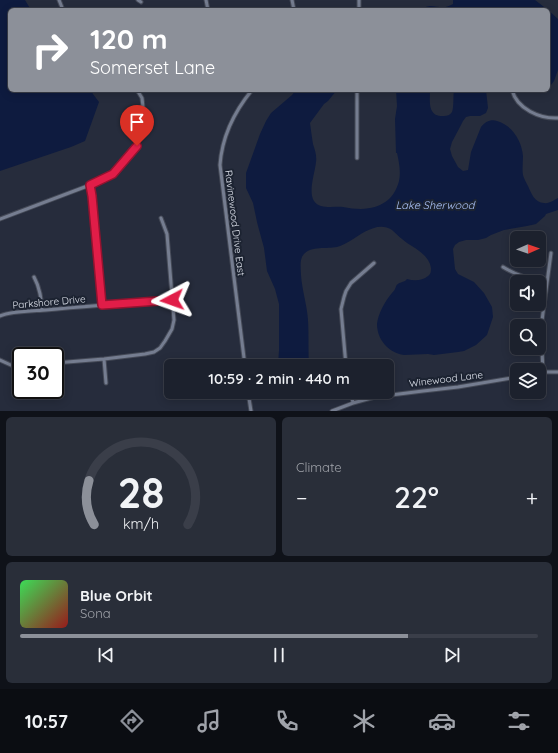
<!DOCTYPE html>
<html lang="en">
<head>
<meta charset="utf-8">
<style>
	:root { --surface:#1c212d; --page:#292e39; --text:#f1f3f6; --muted:#a0a3aa; --line:#3a3e49; --accent:#8c9099 }
	body { margin:0; font-family:Quicksand,sans-serif; background:var(--page); color:var(--text); height:100vh; display:flex; flex-direction:column; font-size:15px; white-space:nowrap }
	* { box-sizing:border-box; margin:0 }
	p { font-size:13px; color:var(--muted) }
	.icon { flex:none; width:22px; height:22px; fill:none; stroke:currentColor; stroke-width:2; stroke-linecap:round; stroke-linejoin:round }
	.map { position:relative; height:411px; overflow:hidden }
	.sheet { display:flex; flex-direction:column; gap:6px; padding:6px; background:#0f1219; flex:1 }
	.sheet>* { flex:none }
	.top-card { position:absolute; left:8px; top:8px; width:542px; height:84px; border-radius:6px; box-shadow:0 2px 10px #0003,0 0 0 1px var(--line); background:#8c9099; color:#fff; overflow:hidden }
	.needle { width:26px; rotate:88deg }
	.controls { position:absolute; left:510px; top:231px; display:grid; gap:8px }
	.controls a { display:grid; place-items:center; width:36px; height:36px; border-radius:6px; background:var(--surface); box-shadow:0 2px 10px #0003,0 0 0 1px var(--line); font-size:20px }
	.speed { position:absolute; left:12px; top:347px; display:flex; gap:8px; font-size:20px; font-weight:700; text-align:center }
	.speed>* { display:grid; place-content:center; width:52px; height:52px; border-radius:50%; background:var(--surface); box-shadow:0 2px 10px #0003,0 0 0 1px var(--line); line-height:1 }
	.speed .limit { border:2px solid #111; border-radius:6px; background:#fff; color:#111 }
	.pin { position:absolute; display:grid; place-items:center; width:34px; height:34px; color:#fff; margin:-41px -17px; border-radius:50% 50% 50% 0; rotate:-45deg; box-shadow:0 0 4px #0007 }
	.pin .icon { rotate:45deg }
	.me { position:absolute; width:44px; margin:-22px; rotate:266deg; stroke-linejoin:round; filter:drop-shadow(0 0 3px #0008) }
	.turn { display:flex; align-items:center; gap:14px; height:84px; padding:0 16px; font-size:18px }
	.turn .icon { width:52px; height:52px; stroke-width:2.5 }
	.turn b { display:block; font-size:28px; line-height:34px }
	.big { font-size:30px; font-weight:600; line-height:1.1 }
	.sheet .tile { flex:1; display:flex; flex-direction:column; justify-content:center; gap:6px; min-width:0; padding:0 14px; border-radius:6px; background:var(--page) }
	.sheet .dial { align-items:center; gap:0 }
	.dial svg { height:104px; overflow:visible; fill:none; stroke:var(--line); stroke-width:7; stroke-linecap:round; text-anchor:middle }
	.dial text { fill:var(--text); stroke:none }
	.song { display:flex; align-items:center; gap:12px }
	.cover { width:48px; height:48px; border-radius:6px; background:linear-gradient(135deg,hsl(130 70% 55%),hsl(0 70% 35%)) }
	.played { height:4px; border-radius:2px; background:linear-gradient(90deg,var(--accent) 75%,var(--line) 75%) }
	.keys { display:flex; justify-content:space-around; direction:ltr }
	.heat { display:flex; justify-content:space-between; align-items:center; font-size:22px; direction:ltr }
	.sheet .tiles { flex:1; display:grid; gap:6px; grid-template-columns:1fr 1fr }
	.tile:last-child { grid-column:span 2 }
	.trip { position:absolute; left:164px; top:359px; width:230px; height:40px; border-radius:6px; background:var(--surface); box-shadow:0 2px 10px #0003,0 0 0 1px var(--line); font-weight:600; line-height:40px; text-align:center }
	.menu { display:flex; height:64px; justify-content:space-around; align-items:center; background:#0b0d12; color:var(--muted) }
	.menu .icon { width:28px; height:28px }
	.menu .on { color:var(--accent) }
	.menu b { font-size:18px; color:var(--text) }
	.map>svg:first-child { display:block }
	.water { fill:#0e1b3f }
	.lines { fill:none; stroke-linecap:round; stroke-linejoin:round }
	.street-casing { stroke:#454a57; stroke-width:5 }
	.street { stroke:#757d90; stroke-width:3 }
	.route-casing { stroke:#92132f; stroke-width:10 }
	.route { stroke:#e11d48; stroke-width:7 }
	.labels { text-anchor:middle; dominant-baseline:central; stroke-width:4; stroke-linejoin:round; paint-order:stroke }
	.street-label { font-size:10px; fill:#dee2ec; stroke:#1c2331 }
	.water-label { font-size:11px; font-style:italic; fill:#abc2f8; stroke:#1c2331 }
</style>
</head>
<body>
<div class="map">
<svg width="558" height="411" viewBox="0 0 558 411">
	<rect width="100%" height="100%" fill="#262c3c"/>
	<path class="water" d="M0,0H25L31,10H10V90H90L99,102L85,141L71,147L0,171Z
		M453,0H535L548,10H417C421,8 425,7 430,6C439,6 443,10 453,4Z
		M548,10L558,19V70L554,81L548,89Z
		M296,90H337L328,101L324,104L310,123C311,130 312,138 313,144C315,150 317,156 316,162C315,173 308,191 314,201C320,210 335,206 343,207C349,208 355,209 361,209C381,208 394,200 399,181C401,172 399,162 397,153H396L395,119L397,106L396,90H430C430,101 427,117 444,116C447,116 450,115 452,112C454,108 453,95 454,90H486L488,108L486,113L480,116H470L466,117L463,121L461,125L452,142L450,149L452,156L458,167L463,171L468,170L471,152L481,127C485,122 491,119 497,121C512,125 522,141 523,156C523,162 522,169 523,175C524,179 526,182 528,186C531,193 535,203 544,203C549,204 554,200 558,198V210L546,214L545,216L536,224L527,226L504,230L491,235L486,238L478,240H466L459,242L455,245L453,249L455,269L458,274L474,282L484,293L492,307L493,317L487,335L476,345L464,351L458,352L434,355L428,354L404,355C389,353 377,340 377,324C378,314 385,301 392,293C399,286 392,285 405,281L407,279C414,281 422,281 428,276C431,274 431,271 431,268C429,255 416,249 407,243C402,239 397,235 392,230C378,221 363,233 350,241C346,243 341,246 337,247C327,249 311,246 304,254C299,259 301,269 301,275C302,290 307,305 308,320C309,336 308,351 309,366H278L279,350V304L275,289L267,271L264,248L258,226L257,222L253,203L246,188V173L260,134L266,121L271,113L292,95Z"/>
	<g class="lines">
		<defs>
			<path id="street" d="M59,0L63,10
				M138,0L141,2
				M206,0L208,10
				M292,0L294,10
				M359,10V0
				M512,90C517,109 540,119 558,118
				M357,158V90
				M90,185L92,196L101,305
				M0,219L90,185L113,174L137,146L144,117L142,98L137,90
				M503,267C516,275 531,280 547,283
				M34,277C40,288 41,298 42,310
				M0,316C11,311 33,311 46,310C88,306 130,303 172,300
				M104,359L106,383
				M0,360L13,366H21
				M55,363L104,359L145,354L154,352L160,348L165,341L172,329L174,320L167,234L161,218
				M245,366L220,165C222,136 234,112 252,90
				M346,366L341,309L344,297L346,291L351,283L374,263
				M539,372H558
				M543,372L541,328L551,253
				M248,392L251,411
				M351,392L353,403
				M332,411L353,403L375,397L423,391L458,387L517,377"/>
		</defs>
		<use href="#street" class="street-casing"/>
		<use href="#street" class="street"/>
	</g>
	<g class="lines">
		<defs>
			<path id="route" d="M137,146L113,174L90,185L92,196L102,305L172,300"/>
		</defs>
		<use href="#route" class="route-casing"/>
		<use href="#route" class="route"/>
	</g>
	<g class="labels">
		<g class="street-label">
			<text transform="translate(235 223) rotate(83)">Ravinewood Drive East</text>
			<text transform="translate(49 302) rotate(-5)">Parkshore Drive</text>
			<text transform="translate(446 379) rotate(-7)">Winewood Lane</text>
		</g>
		<g class="water-label">
			<text x="435" y="205">Lake Sherwood</text>
		</g>
	</g>
</svg>
<div class="controls">
<a><svg class="needle" viewBox="-14 -14 28 28"><path d="M0-13l5 13h-10z" fill="#e53935"/><path d="M0 13l5-13h-10z" fill="#a0a3aa"/></svg></a>
<a><svg class="icon" aria-label="sound" viewBox="0 0 24 24"><path d="M4 9h4l5-4v14l-5-4H4zM17 9q2 3 0 6"/></svg></a>
<a><svg class="icon" aria-label="search" viewBox="0 0 24 24"><circle cx="10" cy="10" r="6"/><path d="M15 15l6 6"/></svg></a>
<a><svg class="icon" aria-label="layers" viewBox="0 0 24 24"><path d="M12 4l9 5-9 5-9-5zM3 14l9 5 9-5"/></svg></a>
</div>
<div class="speed"><div class="limit">30</div></div>
<div class="pin" style="left:137px;top:146px;background:#d93025"><svg class="icon" aria-label="arrive" viewBox="0 0 24 24"><path d="M6 21V4h12l-3 4 3 4H6"/></svg></div>
<svg class="me" style="left:172px;top:300px" viewBox="-20 -20 40 40"><path d="M0-17L14 15 0 8-14 15z" fill="#e11d48" stroke="#fff" stroke-width="4"/></svg>
<div class="trip">10:59 · 2 min · 440 m</div>
<div class="top-card">
<div class="turn"><svg class="icon" aria-label="right" viewBox="0 0 24 24"><path d="M7 20v-9h11M14 6l5 5-5 5"/></svg><div><b>120 m</b>Somerset Lane</div></div>
</div>
</div>
<section class="sheet">
<div class="tiles">
<div class="tile dial"><svg viewBox="0 0 100 80">
<path d="M14 69A42 42 0 1 1 86 69"/>
<path d="M14 69A42 42 0 0 1 10 35" stroke="#8c9099"/>
<text x="50" y="56" font-size="32" font-weight="700">28</text>
<text x="50" y="72" font-size="11">km/h</text>
</svg></div>
<div class="tile"><p>Climate</p>
<div class="heat"><a>−</a><b class="big">22°</b><a>+</a></div>
</div>
<div class="tile">
<div class="song"><i class="cover"></i><div><b>Blue Orbit</b><p>Sona</p></div></div>
<div class="played"></div>
<div class="keys"><svg class="icon" aria-label="previous" viewBox="0 0 24 24"><path d="M18 5L8 12l10 7zM5 5v14"/></svg><svg class="icon" aria-label="pause" viewBox="0 0 24 24"><path d="M8 5v14M16 5v14"/></svg><svg class="icon" aria-label="next" viewBox="0 0 24 24"><path d="M6 5l10 7-10 7zM19 5v14"/></svg></div>
</div>
</div>
</section>
<nav class="menu">
<b>10:57</b>
<svg class="icon on" aria-label="directions" viewBox="0 0 24 24"><path d="M12 3l9 9-9 9-9-9zM9 14v-3h6M13 9l2 2-2 2"/></svg>
<svg class="icon" aria-label="music" viewBox="0 0 24 24"><path d="M9 18V5l10-2v13"/><circle cx="6" cy="18" r="3"/><circle cx="16" cy="16" r="3"/></svg>
<svg class="icon" aria-label="phone" viewBox="0 0 24 24"><path d="M5 4h4l2 5-3 2q2 4 5 5l2-3 5 2v4C11 20 4 13 5 4z"/></svg>
<svg class="icon" aria-label="climate" viewBox="0 0 24 24"><path d="M12 3v18M4 7l16 10M4 17L20 7"/></svg>
<svg class="icon" aria-label="car" viewBox="0 0 24 24"><path d="M5 17H2v-5l4-1 3-4h7l3 4 3 1v5h-3M9 17h6M6 11h13"/><circle cx="7" cy="17" r="2"/><circle cx="17" cy="17" r="2"/></svg>
<svg class="icon" aria-label="filters" viewBox="0 0 24 24"><path d="M4 7h16M4 17h16"/><circle cx="9" cy="7" r="2"/><circle cx="15" cy="17" r="2"/></svg>
</nav>
</body>
</html>
